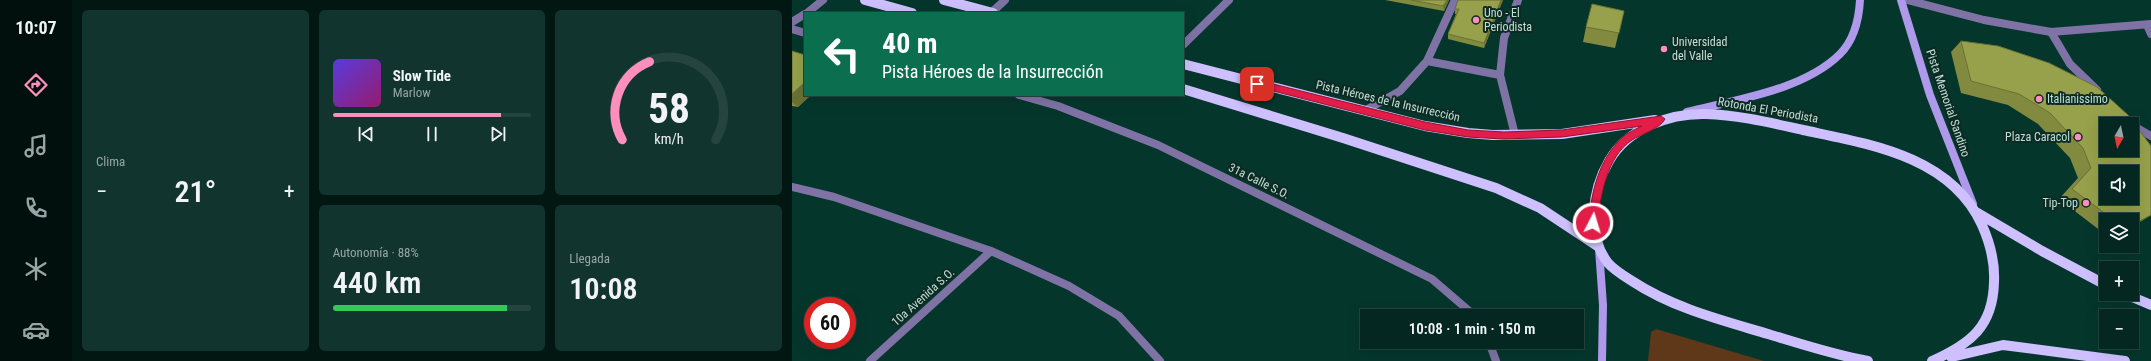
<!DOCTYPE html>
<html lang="es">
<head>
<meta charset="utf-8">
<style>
	:root { --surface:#042821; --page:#12342e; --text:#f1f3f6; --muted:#97a6a5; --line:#25443f; --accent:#fe8ebc }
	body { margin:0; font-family:"Roboto Condensed",sans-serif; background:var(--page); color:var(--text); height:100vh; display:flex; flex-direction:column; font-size:15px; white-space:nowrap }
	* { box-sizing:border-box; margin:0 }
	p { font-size:13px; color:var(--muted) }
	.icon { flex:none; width:22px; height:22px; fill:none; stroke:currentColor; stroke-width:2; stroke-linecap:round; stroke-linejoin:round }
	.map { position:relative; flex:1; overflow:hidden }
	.sheet { display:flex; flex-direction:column; gap:10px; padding:10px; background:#021612; width:720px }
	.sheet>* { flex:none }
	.top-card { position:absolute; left:12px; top:12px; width:380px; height:84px; border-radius:0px; box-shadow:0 4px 16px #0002,0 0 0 1px var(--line); background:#0b6e4f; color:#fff; overflow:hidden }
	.needle { width:26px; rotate:189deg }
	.tools { position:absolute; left:1307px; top:117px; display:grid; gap:8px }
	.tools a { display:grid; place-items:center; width:40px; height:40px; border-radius:0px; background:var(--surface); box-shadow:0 4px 16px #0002,0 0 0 1px var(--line); font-size:20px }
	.speed { position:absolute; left:12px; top:297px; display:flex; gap:8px; font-size:20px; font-weight:700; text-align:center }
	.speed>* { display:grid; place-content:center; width:52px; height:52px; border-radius:50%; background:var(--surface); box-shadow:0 4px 16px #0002,0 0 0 1px var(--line); line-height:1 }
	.speed .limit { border:6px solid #d22; background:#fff; color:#111 }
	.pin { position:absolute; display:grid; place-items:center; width:34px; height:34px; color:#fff; margin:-17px; border-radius:8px; box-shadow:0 2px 6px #0006 }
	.me { position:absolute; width:44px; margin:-22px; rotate:5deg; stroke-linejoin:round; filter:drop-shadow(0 0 3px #0008) }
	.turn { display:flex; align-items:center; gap:14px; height:84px; padding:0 12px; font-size:18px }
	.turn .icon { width:52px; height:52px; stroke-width:2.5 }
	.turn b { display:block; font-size:28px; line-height:34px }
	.big { font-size:30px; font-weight:600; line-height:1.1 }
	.sheet .widget { flex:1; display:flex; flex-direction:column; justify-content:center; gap:6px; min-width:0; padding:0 14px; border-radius:6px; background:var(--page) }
	.sheet .dial { align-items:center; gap:0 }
	.dial svg { height:104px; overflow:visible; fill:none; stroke:var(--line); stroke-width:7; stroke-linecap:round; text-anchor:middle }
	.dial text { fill:var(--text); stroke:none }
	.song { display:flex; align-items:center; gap:12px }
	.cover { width:48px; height:48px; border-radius:6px; background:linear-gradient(135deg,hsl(250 70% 55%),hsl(320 70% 35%)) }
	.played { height:4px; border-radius:2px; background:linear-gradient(90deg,var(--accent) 85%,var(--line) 85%) }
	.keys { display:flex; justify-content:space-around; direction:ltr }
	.heat { display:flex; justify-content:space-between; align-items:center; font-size:22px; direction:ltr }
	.charge { height:6px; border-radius:3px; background:linear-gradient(90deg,#34c759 88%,var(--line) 0) }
	.sheet .tiles { flex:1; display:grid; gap:10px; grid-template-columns:repeat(3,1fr) }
	.widget:first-child { grid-row:span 2 }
	.trip { position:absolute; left:568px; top:309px; width:224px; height:40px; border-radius:0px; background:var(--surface); box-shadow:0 4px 16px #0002,0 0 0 1px var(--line); font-weight:600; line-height:40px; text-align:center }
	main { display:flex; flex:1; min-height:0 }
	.menu { display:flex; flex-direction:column; width:72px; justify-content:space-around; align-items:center; background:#02100d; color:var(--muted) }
	.menu .icon { width:28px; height:28px }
	.menu .active { color:var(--accent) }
	.menu b { font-size:18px; color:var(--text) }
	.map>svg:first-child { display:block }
	.green { fill:#5f3719 }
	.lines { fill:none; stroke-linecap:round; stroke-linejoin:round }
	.lane { stroke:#7f73a5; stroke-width:8 }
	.street { stroke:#7f73a5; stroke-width:8 }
	.secondary { stroke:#ae99ea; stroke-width:8 }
	.primary { stroke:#cec0fe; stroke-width:10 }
	.wall { fill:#828a40 }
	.shaded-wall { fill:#6a7134 }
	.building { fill:#97a14b; stroke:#6a7134; fill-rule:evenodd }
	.route { fill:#e11d48; stroke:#92132f }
	.poi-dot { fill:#fe8ebc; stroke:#0f2923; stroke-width:1.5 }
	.labels { text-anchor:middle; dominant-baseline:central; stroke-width:4; stroke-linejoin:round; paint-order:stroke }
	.poi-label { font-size:12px; fill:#bae1d6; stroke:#0f2923; text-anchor:start }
	.street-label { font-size:12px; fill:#bae1d6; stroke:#0f2923 }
</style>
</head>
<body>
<main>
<nav class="menu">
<b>10:07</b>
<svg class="icon active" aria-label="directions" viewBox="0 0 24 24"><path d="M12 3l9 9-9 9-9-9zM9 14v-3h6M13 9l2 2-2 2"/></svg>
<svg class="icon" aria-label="music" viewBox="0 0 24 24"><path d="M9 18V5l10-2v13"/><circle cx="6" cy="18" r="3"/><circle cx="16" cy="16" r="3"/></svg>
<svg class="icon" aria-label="phone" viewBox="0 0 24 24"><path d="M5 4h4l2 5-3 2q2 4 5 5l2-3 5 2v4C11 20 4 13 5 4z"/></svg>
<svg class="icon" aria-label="climate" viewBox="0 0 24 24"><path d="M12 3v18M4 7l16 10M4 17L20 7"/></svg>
<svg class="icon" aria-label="car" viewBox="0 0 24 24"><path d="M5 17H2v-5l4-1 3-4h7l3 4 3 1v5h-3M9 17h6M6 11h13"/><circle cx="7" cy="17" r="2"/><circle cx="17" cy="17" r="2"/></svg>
</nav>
<section class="sheet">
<div class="tiles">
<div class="widget"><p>Clima</p>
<div class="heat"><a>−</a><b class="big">21°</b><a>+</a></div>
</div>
<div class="widget">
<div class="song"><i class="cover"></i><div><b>Slow Tide</b><p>Marlow</p></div></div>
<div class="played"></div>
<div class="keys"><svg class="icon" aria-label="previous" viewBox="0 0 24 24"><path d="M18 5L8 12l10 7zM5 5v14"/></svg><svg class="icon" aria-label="pause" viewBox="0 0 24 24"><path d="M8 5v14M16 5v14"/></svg><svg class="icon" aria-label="next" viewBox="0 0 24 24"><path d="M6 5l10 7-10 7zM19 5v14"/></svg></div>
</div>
<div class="widget dial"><svg viewBox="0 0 100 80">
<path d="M14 69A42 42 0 1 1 86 69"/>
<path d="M14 69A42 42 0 0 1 35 9" stroke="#fe8ebc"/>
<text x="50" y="56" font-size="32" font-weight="700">58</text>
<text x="50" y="72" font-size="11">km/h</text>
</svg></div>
<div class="widget"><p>Autonomía · 88%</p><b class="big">440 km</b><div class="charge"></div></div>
<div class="widget"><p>Llegada</p><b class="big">10:08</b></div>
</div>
</section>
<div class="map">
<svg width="1359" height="361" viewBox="0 0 1359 361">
	<rect width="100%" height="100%" fill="#05362c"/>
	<path class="green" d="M864,329L972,361H856L859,332Z"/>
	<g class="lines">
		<path class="lane" d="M199,13L213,0
			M1355,25L1359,34
			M1259,32L1278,64L1305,90
			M391,45L437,0
			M635,61L708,75
			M574,110L608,91L635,61L663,0
			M1340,125L1359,136
			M723,135L708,75L712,38L726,0"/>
		<path class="street" d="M1115,0L1192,20L1259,32L1359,24
			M15,13L31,0
			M0,22L13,14
			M0,29L13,33
			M227,95L266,106L366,145L640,279L683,316
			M0,187L42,197L199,251L277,286L327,316L368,361
			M697,342L704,361
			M78,361L199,251"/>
		<path class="secondary" d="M1109,0L1138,95L1181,204
			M895,112C943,100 1012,90 1048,54C1062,40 1067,18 1068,0
			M807,249L811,305L810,361"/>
		<path class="primary" d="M73,0L120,13
			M152,0L201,13
			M391,64L633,126L676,133L701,135L770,134L863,120
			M391,89L551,138L704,188L748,208L807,247
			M1184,212L1250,251L1314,285
			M1333,294L1359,305
			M1159,357L1211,345L1333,361
			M1076,361C1042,355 1009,344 976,334C929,320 881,308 840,281C832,276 822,270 816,263C794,235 800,190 817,161C836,128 878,113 914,114C947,115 979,123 1011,130C1077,144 1159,156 1190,225C1198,243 1203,262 1202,282C1201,327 1178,344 1140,361"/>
	</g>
	<path class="wall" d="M593,0H657L652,11Z
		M711,0L692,48L656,39V34L664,14H663V9Z
		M832,11L823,48L791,42L794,27Z
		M1169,41L1359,146V215L1340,226V220H1314V235L1267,199L1286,178L1278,158L1246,124L1216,105L1169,93L1159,52Z
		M0,51L13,95H19L6,107L0,106Z"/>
	<path class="shaded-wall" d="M655,0H657L652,11L651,6Z
		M709,0H711L692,48V43Z
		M13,82V95H19L6,107L0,102V94Z
		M1359,215L1350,221L1340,226V225Z"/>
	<path class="building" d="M619,0H655L651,6Z
		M666,0H709L692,43L656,34L667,9H663Z
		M800,4L832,11L827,33L794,27Z
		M1169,41L1206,46L1257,63L1305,87L1336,115L1359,146V215L1340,225V220H1322L1280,189L1299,168L1291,148L1258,113L1227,94L1179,81ZM1314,124H1340V150H1314ZM1314,172H1340V198H1314Z
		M0,51L13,55V82L0,94Z"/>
	<path class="route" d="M465,80L633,122L676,130L712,132L770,130L869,116L873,119C868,129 849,134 840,140C815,156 808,196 806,223L801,227L797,223C799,192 807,158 832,136C837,132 844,129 850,126L770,137L712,139L676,137L633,130L462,86L461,84Z"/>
	<g class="poi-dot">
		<circle cx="684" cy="20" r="4"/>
		<circle cx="872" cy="49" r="4"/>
		<circle cx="1247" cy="99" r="4"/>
		<circle cx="1286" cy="137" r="4"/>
		<circle cx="1294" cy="203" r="4"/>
	</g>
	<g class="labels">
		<g class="poi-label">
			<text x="692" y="13">Uno - El<tspan x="692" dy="14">Periodista</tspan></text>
			<text x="880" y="42">Universidad<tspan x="880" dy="14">del Valle</tspan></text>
			<text x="1255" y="99">Italianissimo</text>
			<text x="1278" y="137" text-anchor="end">Plaza Caracol</text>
			<text x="1286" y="203" text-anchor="end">Tip-Top</text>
		</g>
		<g class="street-label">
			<text transform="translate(596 101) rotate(13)">Pista Héroes de la Insurrección</text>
			<text transform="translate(1156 103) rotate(71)">Pista Memorial Sandino</text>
			<text transform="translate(976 110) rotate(10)">Rotonda El Periodista</text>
			<text transform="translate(467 181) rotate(26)">31a Calle S.O.</text>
			<text transform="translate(131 297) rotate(-42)">10a Avenida S.O.</text>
		</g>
	</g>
</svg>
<div class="tools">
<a><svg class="needle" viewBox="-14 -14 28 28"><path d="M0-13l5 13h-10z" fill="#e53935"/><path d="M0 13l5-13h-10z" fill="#97a6a5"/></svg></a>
<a><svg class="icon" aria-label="sound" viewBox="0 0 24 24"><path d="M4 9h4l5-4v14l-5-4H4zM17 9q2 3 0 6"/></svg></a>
<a><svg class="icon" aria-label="layers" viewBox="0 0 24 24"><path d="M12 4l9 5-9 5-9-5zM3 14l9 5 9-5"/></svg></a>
<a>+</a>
<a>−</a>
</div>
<div class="speed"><div class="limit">60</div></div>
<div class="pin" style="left:465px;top:84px;background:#d93025"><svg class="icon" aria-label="arrive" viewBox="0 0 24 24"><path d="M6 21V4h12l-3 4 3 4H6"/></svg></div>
<svg class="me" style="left:801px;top:223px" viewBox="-20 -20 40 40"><circle r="17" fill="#e11d48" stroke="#fff" stroke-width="3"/><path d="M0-11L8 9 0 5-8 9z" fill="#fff"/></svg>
<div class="trip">10:08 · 1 min · 150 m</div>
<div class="top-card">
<div class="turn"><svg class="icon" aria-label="left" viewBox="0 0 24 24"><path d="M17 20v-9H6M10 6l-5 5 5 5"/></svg><div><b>40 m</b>Pista Héroes de la Insurrección</div></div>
</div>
</div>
</main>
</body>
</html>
